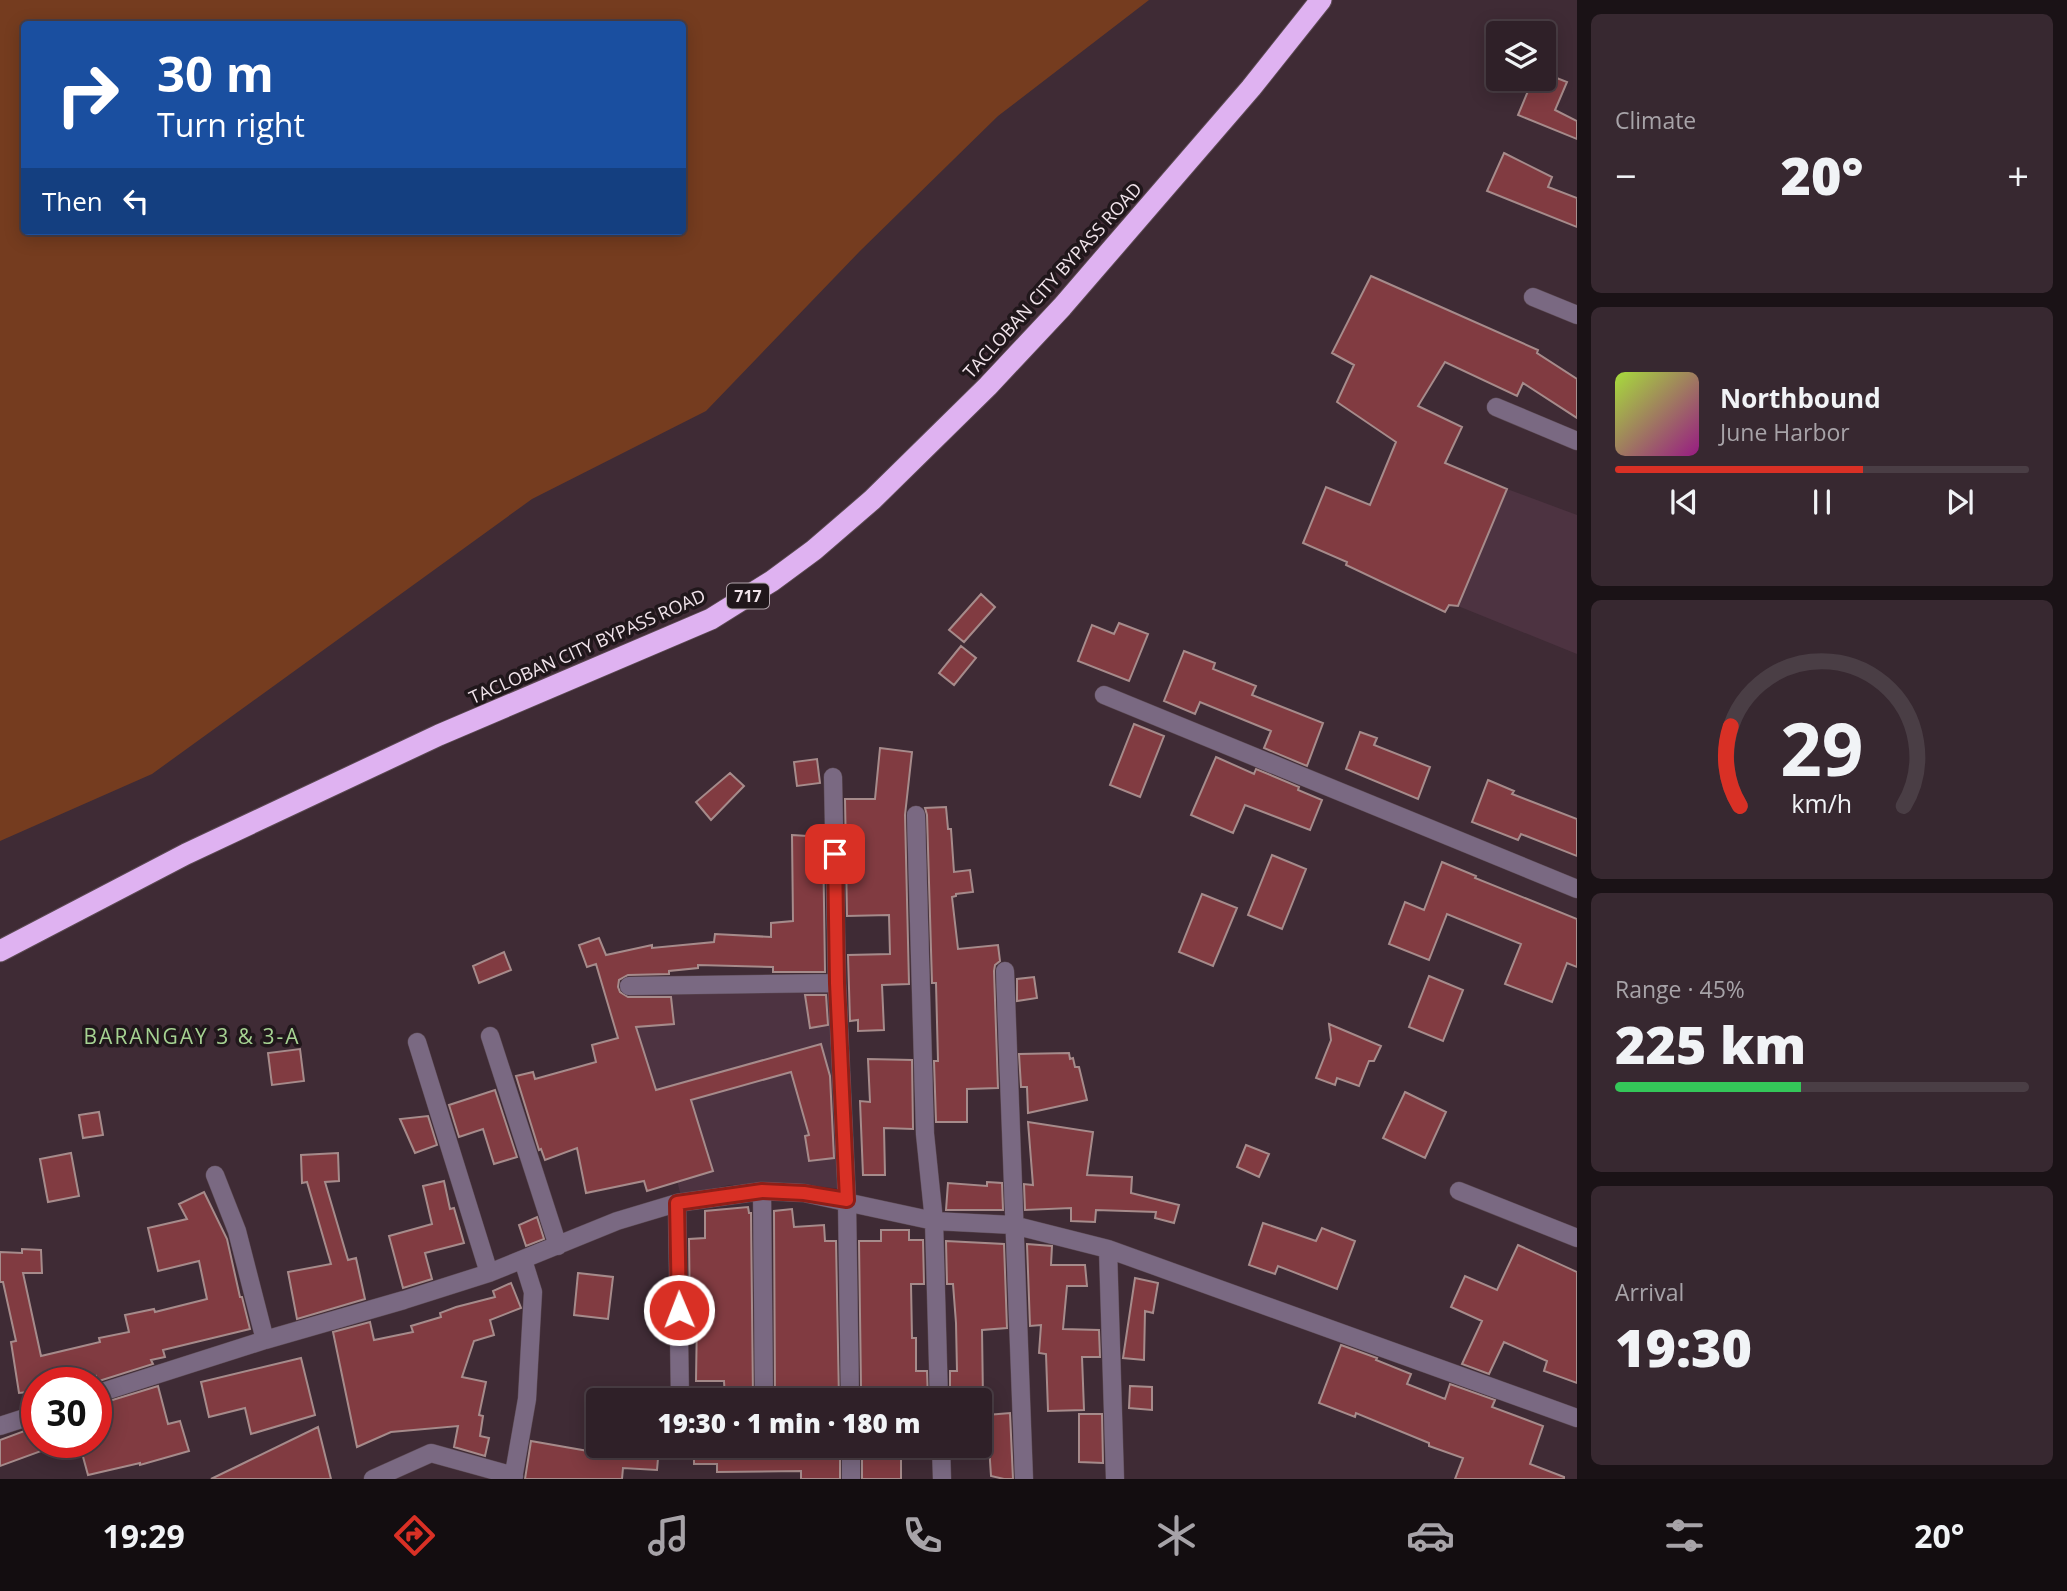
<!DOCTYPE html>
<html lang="en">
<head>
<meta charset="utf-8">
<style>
	:root { --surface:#2f2028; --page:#372830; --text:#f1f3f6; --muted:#a7a3a8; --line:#4a3e45; --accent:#d93025 }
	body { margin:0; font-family:"Open Sans",sans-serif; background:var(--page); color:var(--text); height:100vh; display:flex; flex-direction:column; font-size:26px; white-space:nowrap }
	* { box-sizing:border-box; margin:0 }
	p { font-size:23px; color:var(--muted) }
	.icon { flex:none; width:38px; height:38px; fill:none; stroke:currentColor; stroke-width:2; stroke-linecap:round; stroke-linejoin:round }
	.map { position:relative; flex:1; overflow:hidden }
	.panel { display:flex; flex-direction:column; gap:14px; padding:14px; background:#1a1216; width:490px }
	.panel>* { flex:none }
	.banner { position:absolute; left:21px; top:21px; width:665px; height:214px; border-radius:7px; box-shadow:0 4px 18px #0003,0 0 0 2px var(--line); background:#1a4fa0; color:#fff; overflow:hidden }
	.tools { position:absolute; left:1486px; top:21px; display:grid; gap:14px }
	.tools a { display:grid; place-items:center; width:70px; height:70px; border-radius:7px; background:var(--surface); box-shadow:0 4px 18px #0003,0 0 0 2px var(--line); font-size:35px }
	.speed { position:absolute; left:21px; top:1367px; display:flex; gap:14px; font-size:35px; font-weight:700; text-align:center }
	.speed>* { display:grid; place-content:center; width:91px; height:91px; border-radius:50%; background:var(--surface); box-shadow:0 4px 18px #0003,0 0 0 2px var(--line); line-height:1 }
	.speed .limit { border:10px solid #d22; background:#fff; color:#111 }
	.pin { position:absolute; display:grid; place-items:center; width:60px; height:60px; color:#fff; margin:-30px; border-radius:14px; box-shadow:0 4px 10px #0006 }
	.me { position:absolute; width:77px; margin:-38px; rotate:359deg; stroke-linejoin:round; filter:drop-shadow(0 0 5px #0008) }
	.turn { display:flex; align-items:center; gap:24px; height:147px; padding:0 21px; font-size:32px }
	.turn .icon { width:91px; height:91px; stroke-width:2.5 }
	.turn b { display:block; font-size:49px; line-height:60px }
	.then { display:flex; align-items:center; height:66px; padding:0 21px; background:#0003; gap:14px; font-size:26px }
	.big { font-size:52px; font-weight:800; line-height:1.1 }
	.panel .widget { flex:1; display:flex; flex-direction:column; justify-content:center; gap:10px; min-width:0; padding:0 24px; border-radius:10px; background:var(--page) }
	.panel .dial { align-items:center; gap:0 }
	.dial svg { height:182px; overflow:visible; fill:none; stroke:var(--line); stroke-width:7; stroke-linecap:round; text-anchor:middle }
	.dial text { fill:var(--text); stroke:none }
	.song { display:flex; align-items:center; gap:21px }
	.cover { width:84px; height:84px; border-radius:10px; background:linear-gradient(135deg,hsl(80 70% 55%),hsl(310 70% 35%)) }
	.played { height:7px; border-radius:4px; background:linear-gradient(90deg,var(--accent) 60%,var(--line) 60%) }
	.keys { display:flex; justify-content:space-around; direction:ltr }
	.heat { display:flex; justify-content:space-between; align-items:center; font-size:38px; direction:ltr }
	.charge { height:10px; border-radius:5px; background:linear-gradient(90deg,#34c759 45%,var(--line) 0) }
	.trip { position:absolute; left:586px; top:1388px; width:406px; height:70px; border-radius:7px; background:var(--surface); box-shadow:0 4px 18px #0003,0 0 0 2px var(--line); font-weight:800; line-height:70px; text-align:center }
	.tabs { display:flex; height:112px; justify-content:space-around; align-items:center; background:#130d10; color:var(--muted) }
	.tabs .icon { width:49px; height:49px }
	.tabs .current { color:var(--accent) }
	.tabs b { font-size:32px; color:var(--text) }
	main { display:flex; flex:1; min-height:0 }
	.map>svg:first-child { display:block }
	.built { fill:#4d3341 }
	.green { fill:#753c1f; fill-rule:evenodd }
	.building { fill:#813b41; stroke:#a68b8b; stroke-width:2 }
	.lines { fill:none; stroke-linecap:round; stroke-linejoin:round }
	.street-casing { stroke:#5b4952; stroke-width:19 }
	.highway-casing { stroke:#5b4952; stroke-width:23 }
	.street { stroke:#7a6982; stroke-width:18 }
	.highway { stroke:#dfb2f1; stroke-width:21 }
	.route-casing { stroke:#8d1f18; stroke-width:18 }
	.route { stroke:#d93025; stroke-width:12 }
	.labels { text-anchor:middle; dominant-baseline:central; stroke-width:7; stroke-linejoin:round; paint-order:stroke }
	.shield { fill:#20171b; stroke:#b2a6ad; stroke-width:2 }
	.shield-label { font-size:16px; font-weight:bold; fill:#f1e4eb }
	.street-label { font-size:18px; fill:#f1e4eb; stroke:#20171b }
	.quarter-label { font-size:21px; letter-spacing:2px; fill:#a6d392; stroke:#20171b }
</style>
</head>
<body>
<main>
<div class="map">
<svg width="1577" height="1479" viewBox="0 0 1577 1479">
	<rect width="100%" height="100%" fill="#3f2b35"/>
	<path class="built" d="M1396,442L1507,489L1577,515V654L1458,606L1449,605L1445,612L1346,565Z
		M834,985L841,1189L789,1183L729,1185L681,1196L629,995Z"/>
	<path class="green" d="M0,0H1149L998,116L860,251L706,411L532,499L152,774L0,841ZM24,24H682V231H24Z"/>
	<path class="building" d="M1544,73L1567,82L1555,110L1577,121V139L1518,115L1533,79H1544Z
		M1504,153L1552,177L1548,187L1577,198V227L1487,191Z
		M1371,276L1538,350L1537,353L1577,379V418L1523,383L1517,396L1445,362L1418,406L1462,427L1445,463L1507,489L1458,606L1449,605L1445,612L1346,565L1347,562L1303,543L1326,487L1370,505L1396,442L1337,402L1354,365L1332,353Z
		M981,594L995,607L964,642L949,630Z
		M1119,623L1148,634L1129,681L1078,661L1092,625L1114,634Z
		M961,646L976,658L954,685L939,673Z
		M1184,651L1215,663L1213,669L1256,686L1252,695L1323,723L1307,766L1264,748L1271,731L1200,702L1195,714L1164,701Z
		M1134,724L1164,736L1140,797L1110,785Z
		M1360,732L1377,738L1374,745L1430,767L1418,799L1346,769Z
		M880,748L912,752L905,815L909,984L882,985L884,1030L858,1031V1020L850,1021L848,955L890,954L889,915L847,916L845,799H875Z
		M1216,757L1254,774L1256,769L1299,787L1298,790L1322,800L1310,830L1245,805L1233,833L1191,815Z
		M817,759L820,783L797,786L794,762Z
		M730,773L744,786L711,820L696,802Z
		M1488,780L1514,791L1512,794L1577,819V856L1521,834L1518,840L1472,822Z
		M946,807L948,829H951L954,872L970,870L973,892L956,894V896L952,897L958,949L998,945L1000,961L995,965L994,971L998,1088L967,1089V1122H936L934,1061H938L936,983H932L927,815L925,808Z
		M792,835L823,837L825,972H773V967L698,965V968L669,971V974L628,975L619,980L618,987L620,992L628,997H671L674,1024L636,1027L656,1090L821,1044L830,1076L834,1158L809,1161L805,1136L809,1135L791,1072L691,1100L713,1171L647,1191L644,1181L586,1193L577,1148L545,1160L541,1149L539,1150L516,1076L533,1072L535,1079L596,1062L592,1045L618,1038L596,964L587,967L579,945L599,938L606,955L652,945V948L714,942L715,934L771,937V923L793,921Z
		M1272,855L1306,869L1282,929L1248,915Z
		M1442,862L1476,876L1475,878L1577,919V967L1567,963L1552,1002L1505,984L1521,944L1447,914L1429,960L1389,944L1405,902L1424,910Z
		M1202,894L1237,908L1213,966L1179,952Z
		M504,952L511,970L479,983L473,966Z
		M1429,976L1463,990L1443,1041L1409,1027Z
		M1034,977L1037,998L1017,1001V979Z
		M805,995H826L828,1025L810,1028Z
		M1329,1024L1381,1046L1374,1061H1369L1359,1086L1337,1078L1335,1085L1316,1078L1331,1040Z
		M300,1049L304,1081L272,1085L268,1053Z
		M1069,1053L1070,1059L1073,1058L1075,1067H1079L1087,1100L1028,1113L1027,1087H1021L1019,1054Z
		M868,1059L912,1060L913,1129L884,1128L885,1175H863L860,1101L870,1102Z
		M495,1090L517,1157L494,1164L483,1129L459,1137L449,1105Z
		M1405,1092L1446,1112L1425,1158L1383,1138Z
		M99,1112L103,1135L83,1138L79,1115Z
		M428,1116L437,1145L415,1153L400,1119Z
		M1028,1122L1093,1132L1087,1175L1132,1177L1131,1193L1179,1205L1174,1223L1155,1218L1156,1212L1096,1210L1095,1222L1071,1221V1208L1025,1210L1024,1184L1033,1185Z
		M1246,1145L1269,1154L1259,1177L1237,1167Z
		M71,1153L79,1196L48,1202L40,1159Z
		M338,1153L339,1181L325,1182L348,1260L356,1258L365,1299L297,1319L288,1272L331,1264L307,1182L302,1183L301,1155Z
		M444,1181L450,1209L454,1208L464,1243L425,1253L432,1279L403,1288L389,1236L432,1224L423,1186Z
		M987,1182L1002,1183L1003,1210H946L948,1183L987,1186Z
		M204,1192L227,1239L240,1297H242L250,1329L163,1350L165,1357L151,1360L153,1364L99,1381H96V1376L67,1382H37V1391L19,1393L11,1342L16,1341L3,1282H0V1252L22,1253V1249L41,1250L42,1273H23L41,1356L100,1342L99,1338L129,1332L125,1315L154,1309L155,1312L207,1299L199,1261L158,1271L148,1228L187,1219L179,1204Z
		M748,1207L749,1213H751L753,1398H725L724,1381H696L697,1317L690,1318L689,1239L705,1238V1211Z
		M792,1209L794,1227L824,1225L825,1241H836L839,1400H775L774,1211Z
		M537,1217L544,1239L526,1246L519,1225Z
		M1263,1223L1316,1241L1322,1228L1355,1241L1337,1289L1278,1266L1275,1274L1249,1265Z
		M881,1230H909V1240H923L924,1284H911L912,1338H916V1371H927L928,1400H876V1387H861L859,1241H881Z
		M946,1241L1004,1244L1007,1328L982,1330L983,1400H950V1371H957L956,1323L953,1284H947Z
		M1027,1244L1052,1246L1051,1265H1085L1087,1286H1067L1063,1329L1099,1330L1100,1357H1082L1084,1410L1048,1411L1046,1354L1039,1353L1041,1325L1030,1326Z
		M1518,1245L1577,1272V1383L1544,1371L1547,1361L1504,1342L1489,1374L1462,1364L1482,1321L1451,1307L1465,1276L1497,1290Z
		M578,1273L613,1277L608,1319L574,1315Z
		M1135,1278L1158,1283L1153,1313L1145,1311L1144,1360L1123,1358Z
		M511,1283L521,1308L490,1320L494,1335L474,1341L462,1377L486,1382L479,1415L483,1416L480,1436L489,1438L485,1456L454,1447L458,1426L391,1432L357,1447L333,1332L370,1322L374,1340L413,1332L411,1326L441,1317L440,1313L456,1307L495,1297L493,1291Z
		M1341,1345L1377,1358L1376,1360L1411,1374L1407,1384L1445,1399L1450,1384L1495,1400L1492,1407L1543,1426L1530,1464L1564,1477V1479H1455L1463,1458L1429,1446V1443L1356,1413L1355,1417L1319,1403Z
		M301,1358L315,1415L251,1434L245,1408L209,1417L201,1382Z
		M158,1386L168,1424L180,1421L189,1451L140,1465V1463L88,1475L79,1442H96V1405Z
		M1130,1386L1152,1387V1410L1129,1408Z
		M1010,1413L1013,1479H1004L991,1476L987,1415Z
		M1079,1414H1102L1103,1463L1079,1462Z
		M35,1427L37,1442H41L44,1450L0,1466V1440Z
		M318,1427L331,1479H211L246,1462Z
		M531,1441L611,1455L612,1446L659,1447L657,1470L623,1468L622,1479H525Z
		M694,1446H840V1479H801V1471L717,1472V1464H694Z
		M862,1446H901V1479H862Z"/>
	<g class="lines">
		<defs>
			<path id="street" d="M1533,297L1577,315
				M1496,407L1577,441
				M1104,695L1577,889
				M833,777L837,983L847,1201L850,1400
				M916,815L925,1134L934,1221L939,1400
				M1005,971L1024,1479
				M629,986L837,983
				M490,1036L558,1246
				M417,1042L489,1273
				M215,1175L237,1231L265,1340
				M762,1191L764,1400
				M1459,1191L1577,1238
				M677,1203L680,1400
				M1108,1249L1115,1479
				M96,1394L265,1340L404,1300L489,1273L617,1221L677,1203L762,1191L804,1193L934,1221L1013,1225L1108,1249L1577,1418
				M0,1426L37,1414
				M851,1446V1479
				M941,1446L942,1479
				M373,1479L431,1453L514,1476
				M513,1479L527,1399L533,1292L523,1260"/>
			<path id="highway" d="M0,951L186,854L439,735L711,619L772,581L814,550L872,500L988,386L1062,307L1251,88L1321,0"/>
		</defs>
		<use href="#street" class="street-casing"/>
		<use href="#highway" class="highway-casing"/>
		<use href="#street" class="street"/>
		<use href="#highway" class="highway"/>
	</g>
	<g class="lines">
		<defs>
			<path id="route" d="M679,1310L677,1203L762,1191L804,1193L847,1200L837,983L835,854"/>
		</defs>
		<use href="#route" class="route-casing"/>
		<use href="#route" class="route"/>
	</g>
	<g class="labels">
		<rect class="shield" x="727" y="583.5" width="42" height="25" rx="5"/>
		<g class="shield-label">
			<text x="748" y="596">717</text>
		</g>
		<g class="street-label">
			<text transform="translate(1052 280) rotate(-48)">TACLOBAN CITY BYPASS ROAD</text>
			<text transform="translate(587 646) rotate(-24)">TACLOBAN CITY BYPASS ROAD</text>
		</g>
		<g class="quarter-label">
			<text x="192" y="1036">BARANGAY 3 &amp; 3-A</text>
		</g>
	</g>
</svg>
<div class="tools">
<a><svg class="icon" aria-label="layers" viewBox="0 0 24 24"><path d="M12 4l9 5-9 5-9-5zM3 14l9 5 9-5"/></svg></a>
</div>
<div class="speed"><div class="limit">30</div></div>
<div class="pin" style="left:835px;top:854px;background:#d93025"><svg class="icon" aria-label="arrive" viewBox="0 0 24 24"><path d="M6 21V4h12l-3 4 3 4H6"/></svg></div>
<svg class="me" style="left:679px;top:1310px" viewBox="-20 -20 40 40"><circle r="17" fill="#d93025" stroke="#fff" stroke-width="3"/><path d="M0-11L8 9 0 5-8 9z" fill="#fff"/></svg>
<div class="trip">19:30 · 1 min · 180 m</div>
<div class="banner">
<div class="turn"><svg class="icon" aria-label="right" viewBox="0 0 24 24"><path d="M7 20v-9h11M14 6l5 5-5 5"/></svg><div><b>30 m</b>Turn right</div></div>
<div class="then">Then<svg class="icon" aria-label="left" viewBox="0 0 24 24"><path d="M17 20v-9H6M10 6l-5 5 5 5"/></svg></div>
</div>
</div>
<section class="panel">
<div class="widget"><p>Climate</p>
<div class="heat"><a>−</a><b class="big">20°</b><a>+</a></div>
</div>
<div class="widget">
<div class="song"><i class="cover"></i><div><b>Northbound</b><p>June Harbor</p></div></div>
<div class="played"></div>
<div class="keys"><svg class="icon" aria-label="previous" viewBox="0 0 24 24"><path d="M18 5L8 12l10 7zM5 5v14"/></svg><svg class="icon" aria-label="pause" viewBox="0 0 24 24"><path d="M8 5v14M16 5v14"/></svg><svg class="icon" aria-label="next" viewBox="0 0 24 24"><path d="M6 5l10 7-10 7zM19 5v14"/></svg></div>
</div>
<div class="widget dial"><svg viewBox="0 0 100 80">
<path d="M14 69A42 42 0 1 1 86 69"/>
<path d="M14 69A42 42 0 0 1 10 34" stroke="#d93025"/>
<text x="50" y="56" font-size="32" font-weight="700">29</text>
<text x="50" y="72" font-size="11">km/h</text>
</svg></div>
<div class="widget"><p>Range · 45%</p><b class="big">225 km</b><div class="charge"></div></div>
<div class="widget"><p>Arrival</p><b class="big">19:30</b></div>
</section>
</main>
<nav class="tabs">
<b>19:29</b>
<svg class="icon current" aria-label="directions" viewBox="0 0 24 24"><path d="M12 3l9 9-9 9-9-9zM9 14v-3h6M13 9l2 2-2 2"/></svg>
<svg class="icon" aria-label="music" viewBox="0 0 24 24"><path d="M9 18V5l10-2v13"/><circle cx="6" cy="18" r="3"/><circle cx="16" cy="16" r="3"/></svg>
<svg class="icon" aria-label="phone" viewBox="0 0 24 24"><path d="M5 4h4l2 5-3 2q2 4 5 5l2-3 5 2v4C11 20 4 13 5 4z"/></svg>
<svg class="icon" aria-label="climate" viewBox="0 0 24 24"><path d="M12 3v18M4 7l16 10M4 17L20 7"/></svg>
<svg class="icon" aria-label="car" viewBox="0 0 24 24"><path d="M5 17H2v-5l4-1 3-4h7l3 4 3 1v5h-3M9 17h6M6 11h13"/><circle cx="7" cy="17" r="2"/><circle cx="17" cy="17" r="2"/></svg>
<svg class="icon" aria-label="filters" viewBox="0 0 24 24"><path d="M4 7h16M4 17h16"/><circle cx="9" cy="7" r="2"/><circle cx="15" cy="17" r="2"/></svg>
<b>20°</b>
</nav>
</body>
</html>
